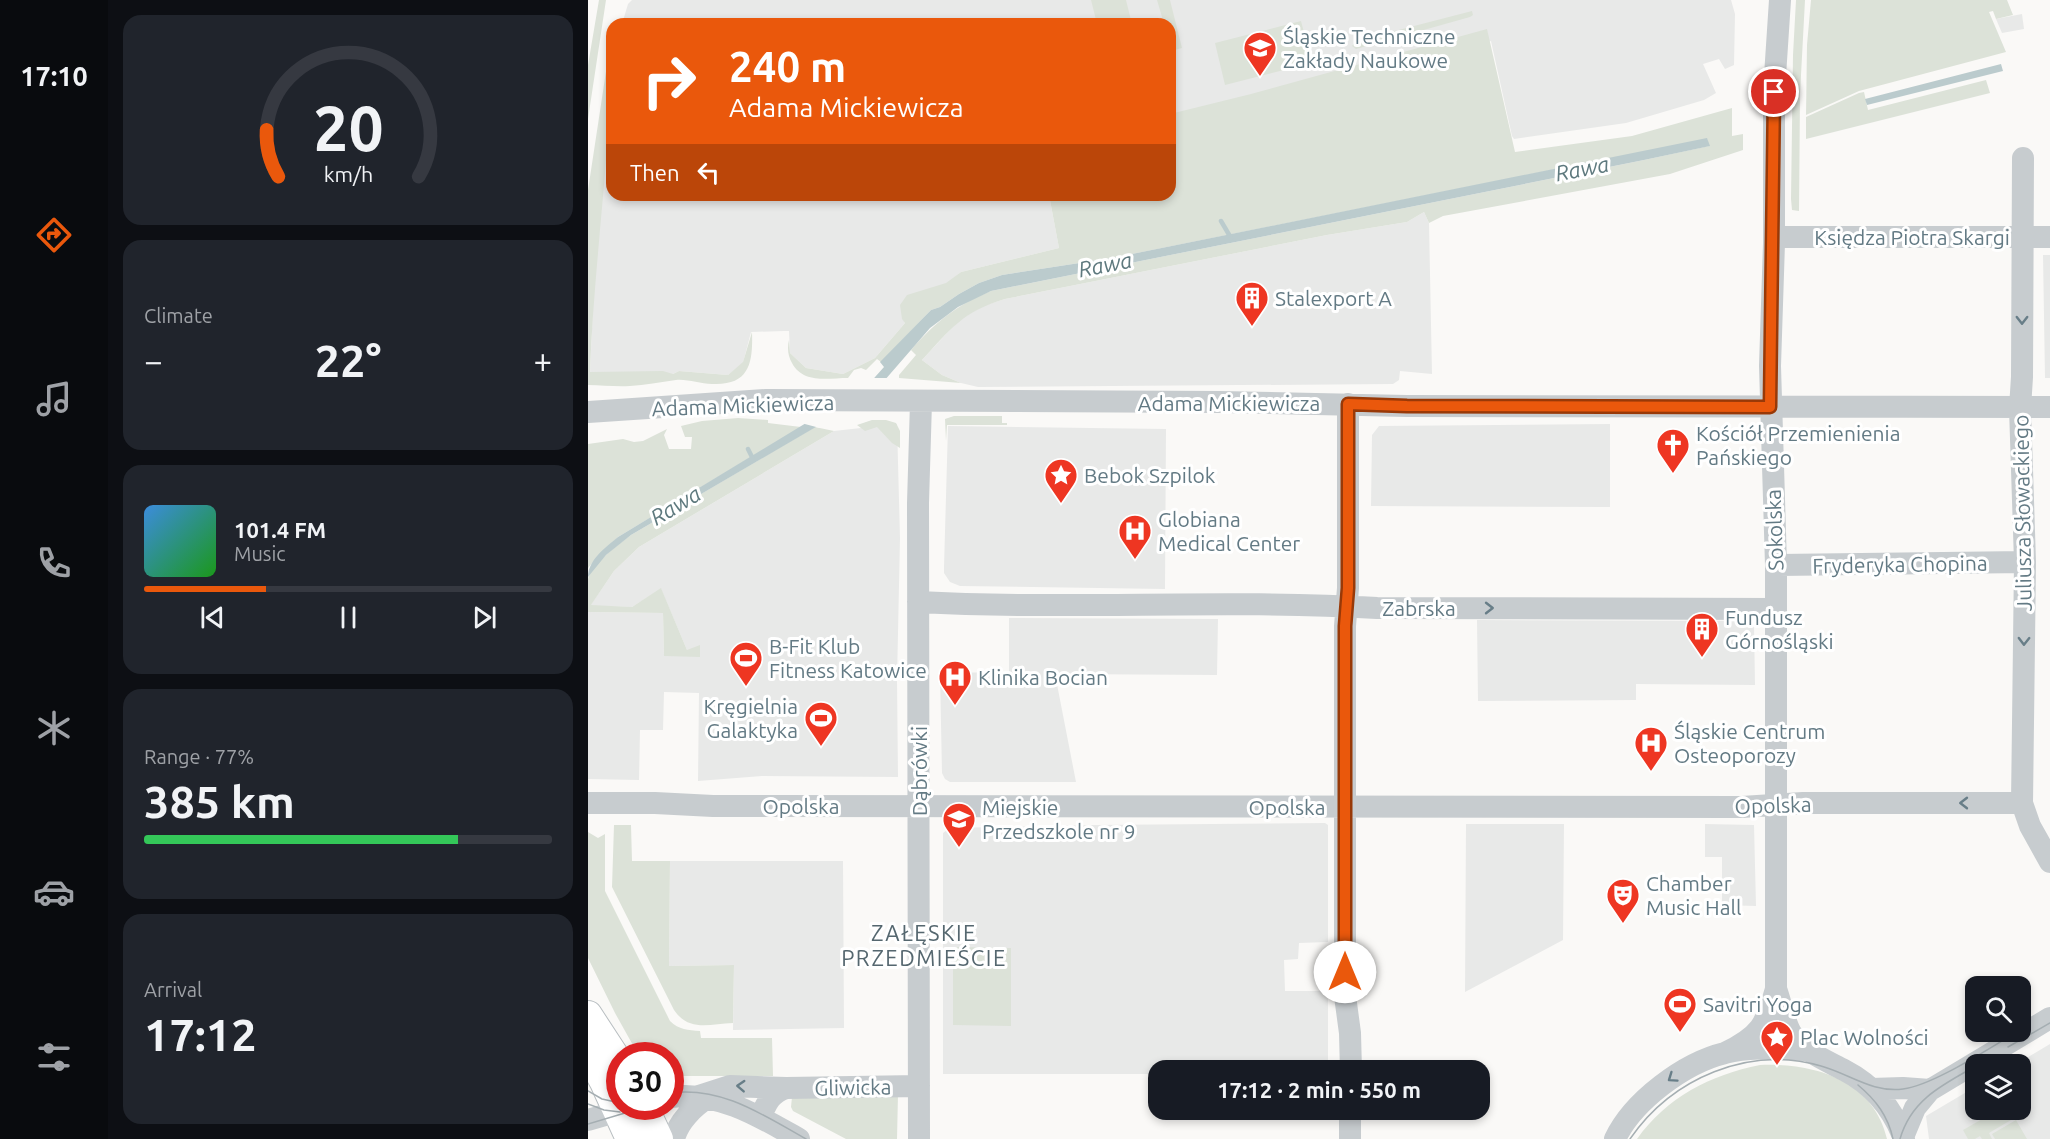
<!DOCTYPE html>
<html lang="en">
<head>
<meta charset="utf-8">
<style>
	:root { --surface:#171b24; --page:#20242c; --text:#f1f3f6; --muted:#9ea1a6; --line:#363941; --accent:#ea580c }
	body { margin:0; font-family:Ubuntu,sans-serif; background:var(--page); color:var(--text); height:100vh; display:flex; flex-direction:column; font-size:22px; white-space:nowrap }
	* { box-sizing:border-box; margin:0 }
	p { font-size:20px; color:var(--muted) }
	.icon { flex:none; width:33px; height:33px; fill:none; stroke:currentColor; stroke-width:2; stroke-linecap:round; stroke-linejoin:round }
	.map { position:relative; flex:1; overflow:hidden }
	.details { display:flex; flex-direction:column; gap:15px; padding:15px; background:#0d0f14; width:480px }
	.details>* { flex:none }
	.banner { position:absolute; left:18px; top:18px; width:570px; height:183px; border-radius:18px; box-shadow:0 3px 9px #0003; background:#ea580c; color:#fff; overflow:hidden }
	.tools { position:absolute; left:1377px; top:976px; display:grid; gap:12px }
	.tools a { display:grid; place-items:center; width:66px; height:66px; border-radius:12px; background:var(--surface); box-shadow:0 3px 9px #0003; font-size:30px }
	.speed { position:absolute; left:18px; top:1042px; display:flex; gap:12px; font-size:30px; font-weight:700; text-align:center }
	.speed>* { display:grid; place-content:center; width:78px; height:78px; border-radius:50%; background:var(--surface); box-shadow:0 3px 9px #0003; line-height:1 }
	.speed .limit { border:9px solid #d22; background:#fff; color:#111 }
	.pin { position:absolute; display:grid; place-items:center; width:51px; height:51px; color:#fff; margin:-26px; border:3px solid #fff; border-radius:50%; box-shadow:0 2px 6px #0007 }
	.me { position:absolute; width:66px; margin:-33px; rotate:0deg; stroke-linejoin:round; filter:drop-shadow(0 0 4px #0008) }
	.turn { display:flex; align-items:center; gap:21px; height:126px; padding:0 24px; font-size:27px }
	.turn .icon { width:78px; height:78px; stroke-width:2.5 }
	.turn b { display:block; font-size:42px; line-height:51px }
	.then { display:flex; align-items:center; height:57px; padding:0 24px; background:#0003; gap:12px; font-size:22px }
	.big { font-size:45px; font-weight:700; line-height:1.1 }
	.details .card { flex:1; display:flex; flex-direction:column; justify-content:center; gap:9px; min-width:0; padding:0 21px; border-radius:18px; background:var(--page) }
	.details .dial { align-items:center; gap:0 }
	.dial svg { height:156px; overflow:visible; fill:none; stroke:var(--line); stroke-width:7; stroke-linecap:round; text-anchor:middle }
	.dial text { fill:var(--text); stroke:none }
	.song { display:flex; align-items:center; gap:18px }
	.cover { width:72px; height:72px; border-radius:9px; background:linear-gradient(135deg,hsl(210 70% 55%),hsl(120 70% 35%)) }
	.played { height:6px; border-radius:3px; background:linear-gradient(90deg,var(--accent) 30%,var(--line) 30%) }
	.keys { display:flex; justify-content:space-around; direction:ltr }
	.heat { display:flex; justify-content:space-between; align-items:center; font-size:33px; direction:ltr }
	.charge { height:9px; border-radius:4px; background:linear-gradient(90deg,#34c759 77%,var(--line) 0) }
	.trip { position:absolute; left:560px; top:1060px; width:342px; height:60px; border-radius:18px; background:var(--surface); box-shadow:0 3px 9px #0003; font-weight:700; line-height:60px; text-align:center }
	main { display:flex; flex:1; min-height:0 }
	.tabs { display:flex; flex-direction:column; width:108px; justify-content:space-around; align-items:center; background:#090b0e; color:var(--muted) }
	.tabs .icon { width:42px; height:42px }
	.tabs .on { color:var(--accent) }
	.tabs b { font-size:27px; color:var(--text) }
	.map>svg:first-child { display:block }
	.built { fill:#e8e9e8 }
	.green { fill:#dce2d8 }
	.water { fill:#bbcbcd }
	.pier { fill:#faf9f7 }
	.lines { fill:none; stroke-linecap:round; stroke-linejoin:round }
	.stream { stroke:#bbcbcd; stroke-width:4.5 }
	.major-casing { stroke:#b8bec1; stroke-width:30 }
	.minor { stroke:#c7cccf; stroke-width:22 }
	.major { stroke:#fff; stroke-width:28 }
	.tram { stroke:#a5aeb2; stroke-width:1.5 }
	.oneway { stroke:#687e88 }
	.route-casing { stroke:#983908; stroke-width:15 }
	.route { stroke:#ea580c; stroke-width:10 }
	.labels { text-anchor:middle; dominant-baseline:central; stroke-width:6; stroke-linejoin:round; paint-order:stroke }
	.poi-label { font-size:21px; fill:#637a84; stroke:#fff; text-anchor:start }
	.street-label { font-size:21px; fill:#637a84; stroke:#fff }
	.water-label { font-size:22px; font-style:italic; fill:#5e797e; stroke:#fff }
	.neighbourhood-label { font-size:22px; letter-spacing:1.5px; fill:#55676f; stroke:#fff }
</style>
</head>
<body>
<main>
<nav class="tabs">
<b>17:10</b>
<svg class="icon on" aria-label="directions" viewBox="0 0 24 24"><path d="M12 3l9 9-9 9-9-9zM9 14v-3h6M13 9l2 2-2 2"/></svg>
<svg class="icon" aria-label="music" viewBox="0 0 24 24"><path d="M9 18V5l10-2v13"/><circle cx="6" cy="18" r="3"/><circle cx="16" cy="16" r="3"/></svg>
<svg class="icon" aria-label="phone" viewBox="0 0 24 24"><path d="M5 4h4l2 5-3 2q2 4 5 5l2-3 5 2v4C11 20 4 13 5 4z"/></svg>
<svg class="icon" aria-label="climate" viewBox="0 0 24 24"><path d="M12 3v18M4 7l16 10M4 17L20 7"/></svg>
<svg class="icon" aria-label="car" viewBox="0 0 24 24"><path d="M5 17H2v-5l4-1 3-4h7l3 4 3 1v5h-3M9 17h6M6 11h13"/><circle cx="7" cy="17" r="2"/><circle cx="17" cy="17" r="2"/></svg>
<svg class="icon" aria-label="filters" viewBox="0 0 24 24"><path d="M4 7h16M4 17h16"/><circle cx="9" cy="7" r="2"/><circle cx="15" cy="17" r="2"/></svg>
</nav>
<section class="details">
<div class="card dial"><svg viewBox="0 0 100 80">
<path d="M14 69A42 42 0 1 1 86 69"/>
<path d="M14 69A42 42 0 0 1 8 45" stroke="#ea580c"/>
<text x="50" y="56" font-size="32" font-weight="700">20</text>
<text x="50" y="72" font-size="11">km/h</text>
</svg></div>
<div class="card"><p>Climate</p>
<div class="heat"><a>−</a><b class="big">22°</b><a>+</a></div>
</div>
<div class="card">
<div class="song"><i class="cover"></i><div><b>101.4 FM</b><p>Music</p></div></div>
<div class="played"></div>
<div class="keys"><svg class="icon" aria-label="previous" viewBox="0 0 24 24"><path d="M18 5L8 12l10 7zM5 5v14"/></svg><svg class="icon" aria-label="pause" viewBox="0 0 24 24"><path d="M8 5v14M16 5v14"/></svg><svg class="icon" aria-label="next" viewBox="0 0 24 24"><path d="M6 5l10 7-10 7zM19 5v14"/></svg></div>
</div>
<div class="card"><p>Range · 77%</p><b class="big">385 km</b><div class="charge"></div></div>
<div class="card"><p>Arrival</p><b class="big">17:12</b></div>
</section>
<div class="map">
<svg width="1462" height="1139" viewBox="0 0 1462 1139">
	<rect width="100%" height="100%" fill="#faf9f7"/>
	<path class="built" d="M44,0H504L511,24H34L40,4Z
		M531,0H1143L1147,14L1146,65L1137,69L1131,59L1115,64L1128,93L1116,100L1038,123L926,139L924,136L903,41L582,123V24H537Z
		M1434,14L1436,29L1414,33L1408,19Z
		M24,83V195H461L471,248L373,272L315,319L317,323L287,358L255,374L218,368L202,353L201,331H196L163,332L155,363L140,375L91,371L85,374L2,373L6,284Z
		M836,212L841,223L844,374L812,371L811,380L805,384L390,387L373,383L354,375L334,360L371,320L395,306L417,299L739,235L819,222Z
		M1455,255H1462V378H1457Z
		M309,424L312,538L309,680L310,777L174,776L110,781L111,693L76,692L75,730H52L51,780L0,779V612L75,613L76,656H112L99,650L73,589L44,607L2,606L26,571L51,547L246,431Z
		M1022,424V507L783,506L784,435L791,426Z
		M360,426L578,429L577,589L372,586L362,582L356,573V567Z
		M421,618L630,619L629,675L467,674L488,782H362L357,779L354,773L352,673L421,672Z
		M889,620L1160,621L1166,625L1167,685L1048,684V700L890,701Z
		M737,823L740,825V942L711,943L710,959L696,960L697,991H740V1071H570V1074H355V833L359,830L363,828L506,825Z
		M878,824H976L975,940L877,992Z
		M1117,824L1166,825L1168,906L1134,905V857H1117Z
		M82,861H255L256,1028L145,1030L146,965L81,966Z
		M1462,1044V1139H1341L1338,1116L1387,1087L1388,1110H1432V1065H1427Z"/>
	<path class="green" d="M11,0H18L0,119V65Z
		M503,0H538L544,24H509Z
		M569,0H582L594,48L583,51L582,24H576Z
		M1208,0H1217L1212,94L1211,211L1204,210L1203,199L1205,55Z
		M1223,0H1419L1425,15L1408,19L1405,11L1401,12L1418,52L1271,91L1218,115L1219,45Z
		M884,11L885,15L882,17L768,49L764,46L768,41Z
		M713,21L724,63L637,85L627,43Z
		M899,29L927,152L1044,136L1144,108V136L1155,134V150L1082,174L855,216L841,223L836,212L819,222L739,235L417,299C374,312 364,328 334,360L354,375L373,383L311,378V375L328,355L323,350C346,323 370,304 403,291L1056,160L1121,146L1119,139L524,258L414,275L391,283L371,294L352,307L343,310L293,362L289,359L278,370L273,368L266,370L260,378C240,378 215,384 204,363C200,356 199,348 201,340L202,353L218,368L255,374L287,358L317,323L314,319L312,305L319,295L358,283L373,272L471,248L461,195H582V114L663,94Z
		M24,32C24,146 6,259 2,372L75,371L85,374L91,371L140,375L155,362L164,332C165,362 162,386 124,384C112,384 100,379 88,380C72,382 57,385 42,386C28,387 14,385 0,385V190Z
		M1398,80L1402,93L1218,139V117L1271,93L1276,92L1280,110Z
		M366,416H414V423H419V425H359L358,441L357,419Z
		M150,418L180,420V423L213,427L30,537L12,554L0,568V444L35,439L46,442L55,441L79,429L76,435L81,449H103L104,437H97L93,426L114,421Z
		M284,420H298L308,423L312,431V448L304,443L289,427L277,431L269,425Z
		M227,427L246,431L51,547L26,571L3,605L44,607L73,588L99,650L112,645V657L76,656L75,613L0,612C0,602 0,588 0,579C4,563 30,545 43,535Z
		M26,825H43L44,861H82L81,966L146,965L145,1023C121,1024 101,1032 86,1010L24,887Z
		M0,832L10,838L17,834V891L82,1021C91,1030 100,1030 112,1031L113,1038H184L185,1076H83L82,1056H51L27,1013L0,958Z
		M365,947L423,948V1026L365,1025Z
		M1172,1065C1225,1063 1285,1079 1299,1139H1049C1079,1097 1122,1075 1172,1065Z
		M310,1094L309,1139H258L205,1111L203,1107L204,1097Z
		M1410,1110H1417L1419,1117L1423,1120L1401,1133L1404,1139H1394L1392,1136L1387,1139H1380L1375,1130Z
		M1428,1120L1439,1139H1407L1404,1134Z"/>
	<path class="water" d="M1413,64L1415,71L1279,105L1277,99Z
		M1119,138L1122,146L1056,160L403,291L370,307L342,328L296,381L274,400L43,535L18,555L0,577C0,560 17,548 30,537L279,386L296,367L292,362L343,310L352,307L371,294L391,283L414,275L524,258Z"/>
	<path class="pier" d="M282,378H302L275,402L232,428L213,423L263,393Z"/>
	<g class="lines">
		<path class="stream" d="M633,221L643,238
			M160,449L165,459"/>
		<defs>
			<path id="major" d="M0,1015L32,1064
				M0,1053L16,1082L42,1139
				M56,1107L71,1139"/>
		</defs>
		<use href="#major" class="major-casing"/>
		<path class="minor" d="M1435,158L1434,377L1432,408L1437,562L1434,803L1442,826L1462,862
			M1186,237H1462
			M760,404V588L757,626V996L762,1033L763,1071
			M0,412L178,400L632,402L819,406L1462,407
			M1188,565L1437,562
			M330,602C483,610 636,599 789,608L1188,609
			M0,803H67L125,806L1154,807L1215,803H1434
			M1188,989C1193,1002 1196,1021 1203,1033C1216,1052 1237,1060 1256,1070C1285,1085 1305,1109 1316,1139
			M1137,1053C1172,1036 1178,1025 1188,989V565L1182,366L1186,243V91L1192,0
			M1283,1089L1315,1088L1342,1090
			M111,1096L142,1086L198,1088
			M82,1097C131,1091 171,1116 211,1139
			M173,1117C178,1103 183,1093 198,1088L331,1086
			M0,1120L45,1107
			M1315,1137L1327,1108L1342,1090L1462,1018
			M86,1139C90,1122 106,1106 120,1098
			M331,1139L330,503L333,402
			M762,1139V1110
			M1027,1139C1045,1101 1096,1063 1137,1053C1163,1046 1193,1049 1219,1050"/>
		<use href="#major" class="major"/>
		<path class="tram" d="M1420,1047L1462,1023
			M1270,1085C1288,1100 1300,1116 1305,1139
			M0,1091L14,1099L32,1103
			M82,1093C134,1086 175,1115 218,1139
			M0,1104L16,1110L32,1112
			M0,1124L57,1107
			M1042,1139C1084,1078 1161,1045 1233,1066C1262,1074 1284,1093 1315,1089C1346,1085 1401,1048 1429,1032
			M1312,1139C1323,1100 1354,1085 1388,1066"/>
	</g>
	<defs><path id="oneway-chevron" d="M-2-3.5L2.5 0L-2 3.5" fill="none" stroke-width="1.6" stroke-linecap="round" stroke-linejoin="round" transform="scale(1.5)"/></defs>
	<g class="oneway">
		<use href="#oneway-chevron" transform="translate(1434 320) rotate(90)"/>
		<use href="#oneway-chevron" transform="translate(901 608)"/>
		<use href="#oneway-chevron" transform="translate(1436 641) rotate(91)"/>
		<use href="#oneway-chevron" transform="translate(1376 803) rotate(180)"/>
		<use href="#oneway-chevron" transform="translate(1084 1078) rotate(145)"/>
		<use href="#oneway-chevron" transform="translate(153 1086) rotate(-177)"/>
	</g>
	<g class="lines">
		<defs>
			<path id="route" d="M757,972V626L760,588V404L819,406L1182,407L1186,92"/>
		</defs>
		<use href="#route" class="route-casing"/>
		<use href="#route" class="route"/>
	</g>
	<defs>
		<symbol id="school-pin" viewBox="-11 -11 22 30"><path d="M0 17L-7.5 6A9.5 9.5 0 1 1 7.5 6Z" fill="#ee3622" stroke="#fff"/><path d="M0-5L7-2L0 1L-7-2ZM-4 1L0 2.5L4 1V4Q0 6-4 4Z" fill="#fff"/></symbol>
		<symbol id="building-pin" viewBox="-11 -11 22 30"><path d="M0 17L-7.5 6A9.5 9.5 0 1 1 7.5 6Z" fill="#ee3622" stroke="#fff"/><path d="M-4-6H4V6H1V3H-1V6H-4ZM-2.5-4.3h1.7v1.8h-1.7ZM.8-4.3h1.7v1.8H.8ZM-2.5-1h1.7V.8h-1.7ZM.8-1h1.7V.8H.8Z" fill="#fff"/></symbol>
		<symbol id="church-pin" viewBox="-11 -11 22 30"><path d="M0 17L-7.5 6A9.5 9.5 0 1 1 7.5 6Z" fill="#ee3622" stroke="#fff"/><path d="M-1.2-6h2.4v3.5h3.3v2.4h-3.3V6h-2.4V-.1h-3.3v-2.4h3.3Z" fill="#fff"/></symbol>
		<symbol id="sight-pin" viewBox="-11 -11 22 30"><path d="M0 17L-7.5 6A9.5 9.5 0 1 1 7.5 6Z" fill="#ee3622" stroke="#fff"/><path d="M0-6L1.8-2.2L6-1.7L2.9 1.2L3.7 5.4L0 3.3L-3.7 5.4L-2.9 1.2L-6-1.7L-1.8-2.2Z" fill="#fff"/></symbol>
		<symbol id="hospital-pin" viewBox="-11 -11 22 30"><path d="M0 17L-7.5 6A9.5 9.5 0 1 1 7.5 6Z" fill="#ee3622" stroke="#fff"/><path d="M-5-5h3v3.5h4V-5h3V5h-3V1.5h-4V5h-3Z" fill="#fff"/></symbol>
		<symbol id="stadium-pin" viewBox="-11 -11 22 30"><path d="M0 17L-7.5 6A9.5 9.5 0 1 1 7.5 6Z" fill="#ee3622" stroke="#fff"/><path d="M0-5a6.5 5 0 1 0 0 10a6.5 5 0 1 0 0-10ZM-3.5-1.8h7v3.6h-7Z" fill="#fff"/></symbol>
		<symbol id="theatre-pin" viewBox="-11 -11 22 30"><path d="M0 17L-7.5 6A9.5 9.5 0 1 1 7.5 6Z" fill="#ee3622" stroke="#fff"/><path d="M-5-5.5Q0-4 5-5.5V0Q5 5 0 6Q-5 5-5 0ZM-3.3-2.5H-1v1.5H-3.3ZM1-2.5H3.3v1.5H1ZM-2.8 1Q0 5.5 2.8 1Z" fill="#fff"/></symbol>
	</defs>
	<g fill-rule="evenodd">
		<use href="#school-pin" x="653" y="29" width="38" height="52"/>
		<use href="#building-pin" x="645" y="279" width="38" height="52"/>
		<use href="#church-pin" x="1066" y="426" width="38" height="52"/>
		<use href="#sight-pin" x="454" y="456" width="38" height="52"/>
		<use href="#hospital-pin" x="528" y="512" width="38" height="52"/>
		<use href="#building-pin" x="1095" y="610" width="38" height="52"/>
		<use href="#stadium-pin" x="139" y="639" width="38" height="52"/>
		<use href="#hospital-pin" x="348" y="658" width="38" height="52"/>
		<use href="#stadium-pin" x="214" y="699" width="38" height="52"/>
		<use href="#hospital-pin" x="1044" y="724" width="38" height="52"/>
		<use href="#school-pin" x="352" y="800" width="38" height="52"/>
		<use href="#theatre-pin" x="1016" y="876" width="38" height="52"/>
		<use href="#stadium-pin" x="1073" y="985" width="38" height="52"/>
		<use href="#sight-pin" x="1170" y="1018" width="38" height="52"/>
	</g>
	<g class="labels">
		<g class="poi-label">
			<text x="695" y="36">Śląskie Techniczne<tspan x="695" dy="24">Zakłady Naukowe</tspan></text>
			<text x="687" y="298">Stalexport A</text>
			<text x="1108" y="433">Kościół Przemienienia<tspan x="1108" dy="24">Pańskiego</tspan></text>
			<text x="496" y="475">Bebok Szpilok</text>
			<text x="570" y="519">Globiana<tspan x="570" dy="24">Medical Center</tspan></text>
			<text x="1137" y="617">Fundusz<tspan x="1137" dy="24">Górnośląski</tspan></text>
			<text x="181" y="646">B-Fit Klub<tspan x="181" dy="24">Fitness Katowice</tspan></text>
			<text x="390" y="677">Klinika Bocian</text>
			<text x="210" y="706" text-anchor="end">Kręgielnia<tspan x="210" dy="24">Galaktyka</tspan></text>
			<text x="1086" y="731">Śląskie Centrum<tspan x="1086" dy="24">Osteoporozy</tspan></text>
			<text x="394" y="807">Miejskie<tspan x="394" dy="24">Przedszkole nr 9</tspan></text>
			<text x="1058" y="883">Chamber<tspan x="1058" dy="24">Music Hall</tspan></text>
			<text x="1115" y="1004">Savitri Yoga</text>
			<text x="1212" y="1037">Plac Wolności</text>
		</g>
		<g class="street-label">
			<text x="1324" y="237">Księdza Piotra Skargi</text>
			<text x="641" y="403">Adama Mickiewicza</text>
			<text transform="translate(155 405) rotate(-2)">Adama Mickiewicza</text>
			<text transform="translate(1434 513) rotate(-91)">Juliusza Słowackiego</text>
			<text transform="translate(1186 530) rotate(-92)">Sokolska</text>
			<text transform="translate(1312 564) rotate(-1)">Fryderyka Chopina</text>
			<text x="831" y="608">Zabrska</text>
			<text transform="translate(331 771) rotate(-90)">Dąbrówki</text>
			<text transform="translate(1185 805) rotate(-2)">Opolska</text>
			<text x="213" y="806">Opolska</text>
			<text x="699" y="807">Opolska</text>
			<text transform="translate(265 1087) rotate(-1)">Gliwicka</text>
		</g>
		<g class="water-label">
			<text transform="translate(994 168) rotate(-11)">Rawa</text>
			<text transform="translate(517 264) rotate(-11)">Rawa</text>
			<text transform="translate(87 505) rotate(-31)">Rawa</text>
		</g>
		<g class="neighbourhood-label">
			<text x="336" y="932">ZAŁĘSKIE<tspan x="336" dy="25">PRZEDMIEŚCIE</tspan></text>
		</g>
	</g>
</svg>
<div class="tools">
<a><svg class="icon" aria-label="search" viewBox="0 0 24 24"><circle cx="10" cy="10" r="6"/><path d="M15 15l6 6"/></svg></a>
<a><svg class="icon" aria-label="layers" viewBox="0 0 24 24"><path d="M12 4l9 5-9 5-9-5zM3 14l9 5 9-5"/></svg></a>
</div>
<div class="speed"><div class="limit">30</div></div>
<div class="pin" style="left:1186px;top:92px;background:#d93025"><svg class="icon" aria-label="arrive" viewBox="0 0 24 24"><path d="M6 21V4h12l-3 4 3 4H6"/></svg></div>
<svg class="me" style="left:757px;top:972px" viewBox="-20 -20 40 40"><circle r="19" fill="#fff"/><path d="M0-13L10 11 0 6-10 11z" fill="#ea580c"/></svg>
<div class="trip">17:12 · 2 min · 550 m</div>
<div class="banner">
<div class="turn"><svg class="icon" aria-label="right" viewBox="0 0 24 24"><path d="M7 20v-9h11M14 6l5 5-5 5"/></svg><div><b>240 m</b>Adama Mickiewicza</div></div>
<div class="then">Then<svg class="icon" aria-label="left" viewBox="0 0 24 24"><path d="M17 20v-9H6M10 6l-5 5 5 5"/></svg></div>
</div>
</div>
</main>
</body>
</html>
